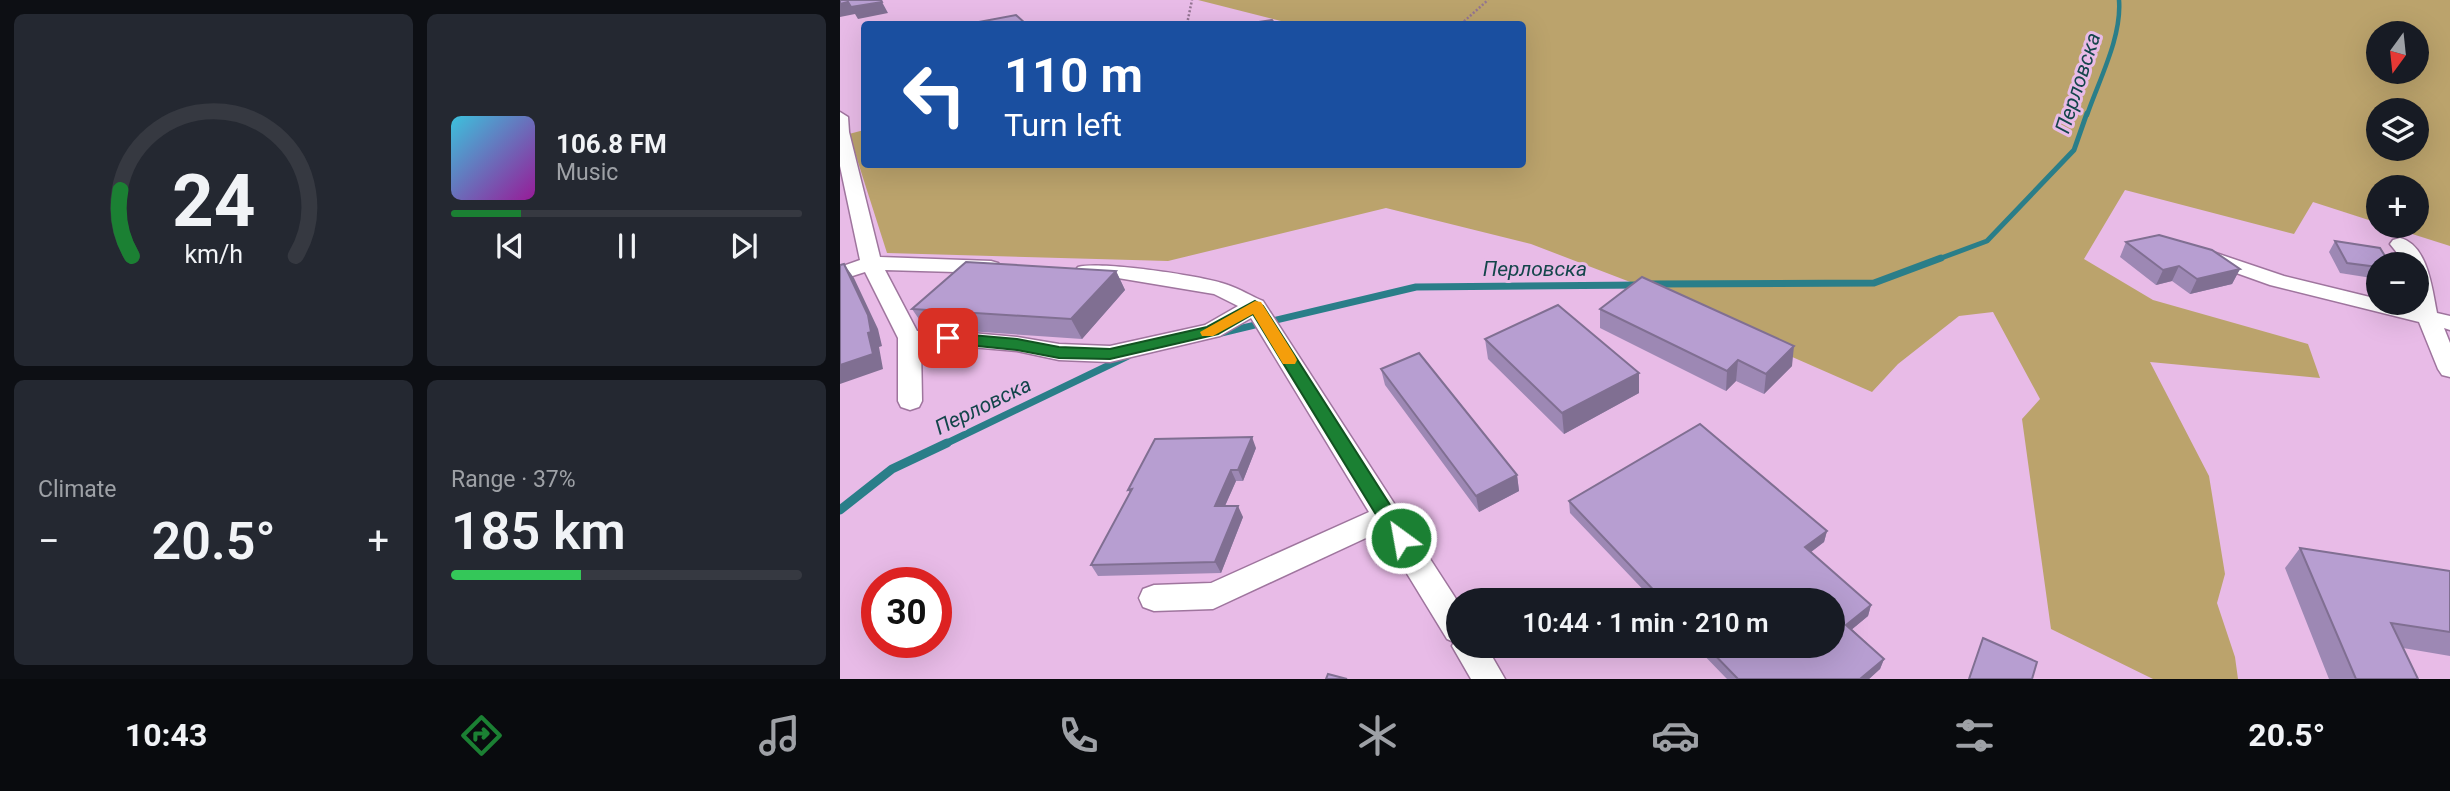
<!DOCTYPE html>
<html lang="en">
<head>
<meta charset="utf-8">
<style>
	:root { --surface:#171b24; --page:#242831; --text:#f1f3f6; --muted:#9ea1a6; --line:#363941; --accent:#1b8033 }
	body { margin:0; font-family:Roboto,sans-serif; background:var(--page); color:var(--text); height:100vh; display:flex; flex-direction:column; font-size:26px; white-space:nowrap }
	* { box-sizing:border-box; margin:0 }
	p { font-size:23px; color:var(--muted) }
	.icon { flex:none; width:38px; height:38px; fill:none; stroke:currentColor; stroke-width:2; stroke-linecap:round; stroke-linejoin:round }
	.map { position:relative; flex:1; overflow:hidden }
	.details { display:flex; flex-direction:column; gap:14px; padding:14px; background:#0d0f14; width:840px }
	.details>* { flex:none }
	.top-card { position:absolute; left:21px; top:21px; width:665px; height:147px; border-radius:7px; box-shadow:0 7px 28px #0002; background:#1a4fa0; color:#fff; overflow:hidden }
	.needle { width:46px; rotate:195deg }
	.fabs { position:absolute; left:1526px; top:21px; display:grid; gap:14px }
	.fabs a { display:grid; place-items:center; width:63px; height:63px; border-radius:50%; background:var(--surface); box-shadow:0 7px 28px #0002; font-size:35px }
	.speed { position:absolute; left:21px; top:567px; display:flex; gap:14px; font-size:35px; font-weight:700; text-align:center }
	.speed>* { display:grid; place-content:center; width:91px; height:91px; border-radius:50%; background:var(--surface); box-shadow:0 7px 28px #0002; line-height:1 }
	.speed .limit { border:10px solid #d22; background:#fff; color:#111 }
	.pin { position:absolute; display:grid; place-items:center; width:60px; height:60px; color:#fff; margin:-30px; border-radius:14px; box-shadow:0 4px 10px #0006 }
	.me { position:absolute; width:77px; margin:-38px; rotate:328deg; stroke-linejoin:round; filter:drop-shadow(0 0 5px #0008) }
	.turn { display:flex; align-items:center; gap:24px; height:147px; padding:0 28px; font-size:32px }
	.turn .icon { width:91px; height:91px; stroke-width:2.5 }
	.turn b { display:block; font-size:49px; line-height:60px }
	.big { font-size:52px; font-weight:600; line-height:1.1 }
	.details .widget { flex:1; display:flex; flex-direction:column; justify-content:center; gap:10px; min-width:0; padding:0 24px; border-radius:10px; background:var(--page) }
	.details .dial { align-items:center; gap:0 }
	.dial svg { height:182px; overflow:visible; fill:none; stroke:var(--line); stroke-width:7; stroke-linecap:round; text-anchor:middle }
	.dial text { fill:var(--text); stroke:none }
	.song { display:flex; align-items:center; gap:21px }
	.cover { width:84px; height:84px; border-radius:10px; background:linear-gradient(135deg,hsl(190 70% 55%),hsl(300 70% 35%)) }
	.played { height:7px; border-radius:4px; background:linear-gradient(90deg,var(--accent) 20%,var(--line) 20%) }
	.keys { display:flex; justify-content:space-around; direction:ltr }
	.heat { display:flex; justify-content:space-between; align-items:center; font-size:38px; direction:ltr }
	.charge { height:10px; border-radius:5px; background:linear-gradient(90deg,#34c759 37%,var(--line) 0) }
	.details .tiles { flex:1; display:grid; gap:14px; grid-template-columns:repeat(2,1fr) }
	.trip { position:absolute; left:606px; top:588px; width:399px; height:70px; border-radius:35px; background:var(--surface); box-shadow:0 7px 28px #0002; font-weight:600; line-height:70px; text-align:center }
	.tab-bar { display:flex; height:112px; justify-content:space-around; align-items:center; background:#090b0e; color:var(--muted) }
	.tab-bar .icon { width:49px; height:49px }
	.tab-bar .selected { color:var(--accent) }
	.tab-bar b { font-size:32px; color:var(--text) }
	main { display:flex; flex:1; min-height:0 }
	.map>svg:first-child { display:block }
	.green { fill:#bba36c; fill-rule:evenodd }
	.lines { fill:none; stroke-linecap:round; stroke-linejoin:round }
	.stream-far3 { stroke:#2a7e89; stroke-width:4.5 }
	.stream-far2 { stroke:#2a7e89; stroke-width:5 }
	.stream-far1 { stroke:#2a7e89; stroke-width:7 }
	.stream { stroke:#2a7e89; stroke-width:9 }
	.minor-casing { stroke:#9f759e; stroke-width:3 }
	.path { stroke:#937492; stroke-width:2.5; stroke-dasharray:2 2; stroke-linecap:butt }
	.minor { fill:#fff; fill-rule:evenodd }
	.wall { fill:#9d88b4 }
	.shaded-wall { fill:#806f92 }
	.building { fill:#b79ed1; stroke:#806f92; stroke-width:2 }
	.route { fill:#1b8033; stroke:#125321; stroke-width:2 }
	.slow { fill:#f59e0b }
	.labels { text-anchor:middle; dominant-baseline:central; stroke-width:6; stroke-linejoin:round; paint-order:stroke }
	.water-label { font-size:21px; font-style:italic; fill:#14454b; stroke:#e8bbe7 }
</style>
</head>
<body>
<main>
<section class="details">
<div class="tiles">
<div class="widget dial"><svg viewBox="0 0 100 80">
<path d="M14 69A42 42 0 1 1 86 69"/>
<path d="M14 69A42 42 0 0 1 9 40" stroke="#1b8033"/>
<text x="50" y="56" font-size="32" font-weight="700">24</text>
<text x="50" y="72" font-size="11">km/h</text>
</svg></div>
<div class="widget">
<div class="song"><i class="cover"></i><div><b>106.8 FM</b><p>Music</p></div></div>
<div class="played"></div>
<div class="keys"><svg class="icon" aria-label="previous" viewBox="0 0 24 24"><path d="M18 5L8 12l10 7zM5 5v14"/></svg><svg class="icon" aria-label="pause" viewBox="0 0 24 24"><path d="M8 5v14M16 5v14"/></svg><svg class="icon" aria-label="next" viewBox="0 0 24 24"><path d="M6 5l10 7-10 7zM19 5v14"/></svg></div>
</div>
<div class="widget"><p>Climate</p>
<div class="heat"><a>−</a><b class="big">20.5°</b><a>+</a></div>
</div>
<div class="widget"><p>Range · 37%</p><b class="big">185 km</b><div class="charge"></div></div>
</div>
</section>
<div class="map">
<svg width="1610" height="679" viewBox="0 0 1610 679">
	<rect width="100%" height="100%" fill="#e8bbe7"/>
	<path class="green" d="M358,0H1610V246L1547,226H1577V187H1538V223L1473,202L1454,234L1285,190L1244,259L1313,300L1468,344L1480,378L1310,362L1369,476L1385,574L1377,603L1395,657L1398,679H1313L1211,629L1182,419L1200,399L1153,312L1119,316L1058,364L1032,392L916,341L832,298L691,244L546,208L328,261L47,253L9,134L24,130V164H682V24H453ZM1538,33H1577V72H1538ZM1538,110H1577V149H1538Z"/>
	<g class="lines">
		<path class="stream-far3" d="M1247,115C1259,80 1282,37 1279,0"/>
		<path class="stream-far2" d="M1096,260L1147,241L1234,150L1247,113"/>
		<path class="stream-far1" d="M813,284L1034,283L1101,258
			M377,334L576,287L801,285
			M103,445L288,356"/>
		<path class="stream" d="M0,510L52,469L107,443"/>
		<defs>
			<path id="minor" d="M0,112L8,117L9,132L40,257L151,261L158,263L161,267L158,271L151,273L45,270L77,331H108L177,337L219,344L270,346L365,325L398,306L374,294L272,277L238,275L235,271L238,267C262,261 364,276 388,285C400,289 411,296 423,301L618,602V646H646L665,679H631L612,646L614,642L607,639L541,531L373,609L314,611L303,607L299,598L303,589L314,585L371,583L529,512L411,318L380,336L270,362L219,360L177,351L108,345H81L82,401L79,407L70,410L61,407L58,401V338L25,272L0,280V267L20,260L0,166Z
				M1560,238C1588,245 1592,289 1597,313L1610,316V330L1604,328L1610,343V377L1602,375L1598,369L1579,322L1430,285L1360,260L1357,256L1360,252L1367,250L1444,276L1538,299V303H1554L1574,308L1577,264H1566L1550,244L1553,240Z"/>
		</defs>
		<use href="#minor" class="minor-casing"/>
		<path class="path" d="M347,24L352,0
			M621,24L648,0"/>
		<use href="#minor" class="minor"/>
	</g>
	<path class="wall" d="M1495,241L1538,264V279L1500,273L1489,252Z
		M1286,242L1400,269L1392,284L1350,294L1332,281L1316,285L1280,257Z
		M276,271L285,290L242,339L85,328L72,309Z
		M760,309L952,366L924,394L896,381L886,391L760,328Z
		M645,339L799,373V393L724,434L648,359Z
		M541,369L677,475L679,491L639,512L545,385Z
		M416,448L403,481H396L385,506L403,517L381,573L258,576L251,565L290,493L288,490Z
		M729,501L987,531L984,542L971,552L1031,605L1028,616L1012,629L1044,659L1040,669L1029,679H887L855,646H992V600H813L730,513Z
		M1460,548L1610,571V656L1563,648L1578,679H1489L1445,568Z"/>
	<path class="shaded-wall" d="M8,2H42L48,13L18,19L15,14L0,17V4Z
		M4,264L14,278L38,329L42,346L39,347L43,369L0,384V365L28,333Z
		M1339,266L1332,281L1316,285L1323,270Z
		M1400,269L1392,284L1350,294L1357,279Z
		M276,271L285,290L242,339L231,319Z
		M954,346L952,366L924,394L926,374Z
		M898,360L896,381L886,391L887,371Z
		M799,373V393L724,434L722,413Z
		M412,437L416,448L403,481L398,470Z
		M391,470L396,481L380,517L375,506Z
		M677,475L679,491L639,512L636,496Z
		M398,506L403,517L381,573L375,562Z
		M987,531L984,542L963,558L965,547Z
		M1031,605L1028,616L1004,636L1006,625Z
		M1044,659L1040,669L1029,679H1020Z"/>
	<path class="building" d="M0,0H41L42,2L11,7L8,2L0,4Z
		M176,15L186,24H128Z
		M432,20L435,24H405Z
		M1319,235L1372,250L1400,269L1357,279L1339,266L1323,270L1286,242Z
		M1495,241L1540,248L1550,264H1538V267L1507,263Z
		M126,262L276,271L231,319L72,309Z
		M4,264L28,315L31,332L28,333L33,354L0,365V265Z
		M802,277L954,346L926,374L898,360L887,371L760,309Z
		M718,305L799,373L722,413L645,339Z
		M579,353L677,475L636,496L541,369Z
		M860,424L987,531L965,547L1031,605L1006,625L1044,659L1020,679H898L866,646H992V600H823L729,501Z
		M412,437L398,470H391L375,506H398L375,562L251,565L292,489L288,490L315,439Z
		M1460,548L1610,571V632L1551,623L1578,679H1516Z
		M1143,638L1197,662L1192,679H1129Z
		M488,674L507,679H486Z"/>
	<path class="route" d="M415,301L423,306L568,533L571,538L568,544L561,547L554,544L413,314L378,334L270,359L219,358L177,350L108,343L100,338L108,333L177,339L219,347L270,349L367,327Z"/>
	<path class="slow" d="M415,301L421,302L455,356L457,360L455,364H443L413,314L373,336H362L360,332Z"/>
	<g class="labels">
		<g class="water-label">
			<text transform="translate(1238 83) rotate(-72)">Перловска</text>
			<text x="695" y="269">Перловска</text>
			<text transform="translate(143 406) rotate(-26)">Перловска</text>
		</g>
	</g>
</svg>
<div class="fabs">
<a><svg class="needle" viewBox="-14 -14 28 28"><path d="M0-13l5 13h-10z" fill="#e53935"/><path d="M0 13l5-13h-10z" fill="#9ea1a6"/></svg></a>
<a><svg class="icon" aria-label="layers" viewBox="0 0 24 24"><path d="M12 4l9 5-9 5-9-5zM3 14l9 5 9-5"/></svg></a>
<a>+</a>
<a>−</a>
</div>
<div class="speed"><div class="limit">30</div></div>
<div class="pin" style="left:108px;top:338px;background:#d93025"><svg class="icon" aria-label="arrive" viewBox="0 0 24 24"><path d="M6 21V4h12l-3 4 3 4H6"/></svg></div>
<svg class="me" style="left:561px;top:538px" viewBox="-20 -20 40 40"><circle r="17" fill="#1b8033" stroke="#fff" stroke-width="3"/><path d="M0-11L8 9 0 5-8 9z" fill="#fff"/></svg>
<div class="trip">10:44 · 1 min · 210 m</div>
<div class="top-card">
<div class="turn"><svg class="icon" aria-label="left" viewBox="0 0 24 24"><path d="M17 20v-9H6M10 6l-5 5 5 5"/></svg><div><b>110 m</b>Turn left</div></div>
</div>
</div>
</main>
<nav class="tab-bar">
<b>10:43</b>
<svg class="icon selected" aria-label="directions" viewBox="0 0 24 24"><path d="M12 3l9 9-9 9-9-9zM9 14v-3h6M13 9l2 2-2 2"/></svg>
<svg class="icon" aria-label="music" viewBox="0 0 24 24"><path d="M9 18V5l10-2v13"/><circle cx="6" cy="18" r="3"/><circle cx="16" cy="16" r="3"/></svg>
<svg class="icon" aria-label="phone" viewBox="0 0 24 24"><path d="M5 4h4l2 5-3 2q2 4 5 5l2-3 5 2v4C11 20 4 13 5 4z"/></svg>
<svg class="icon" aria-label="climate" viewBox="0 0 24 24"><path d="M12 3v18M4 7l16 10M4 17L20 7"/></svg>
<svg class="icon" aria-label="car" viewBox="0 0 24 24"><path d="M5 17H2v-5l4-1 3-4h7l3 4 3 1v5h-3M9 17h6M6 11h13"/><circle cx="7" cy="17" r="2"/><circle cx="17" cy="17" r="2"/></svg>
<svg class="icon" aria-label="filters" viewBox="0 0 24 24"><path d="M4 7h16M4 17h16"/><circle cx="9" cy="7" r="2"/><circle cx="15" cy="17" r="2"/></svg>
<b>20.5°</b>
</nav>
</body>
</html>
